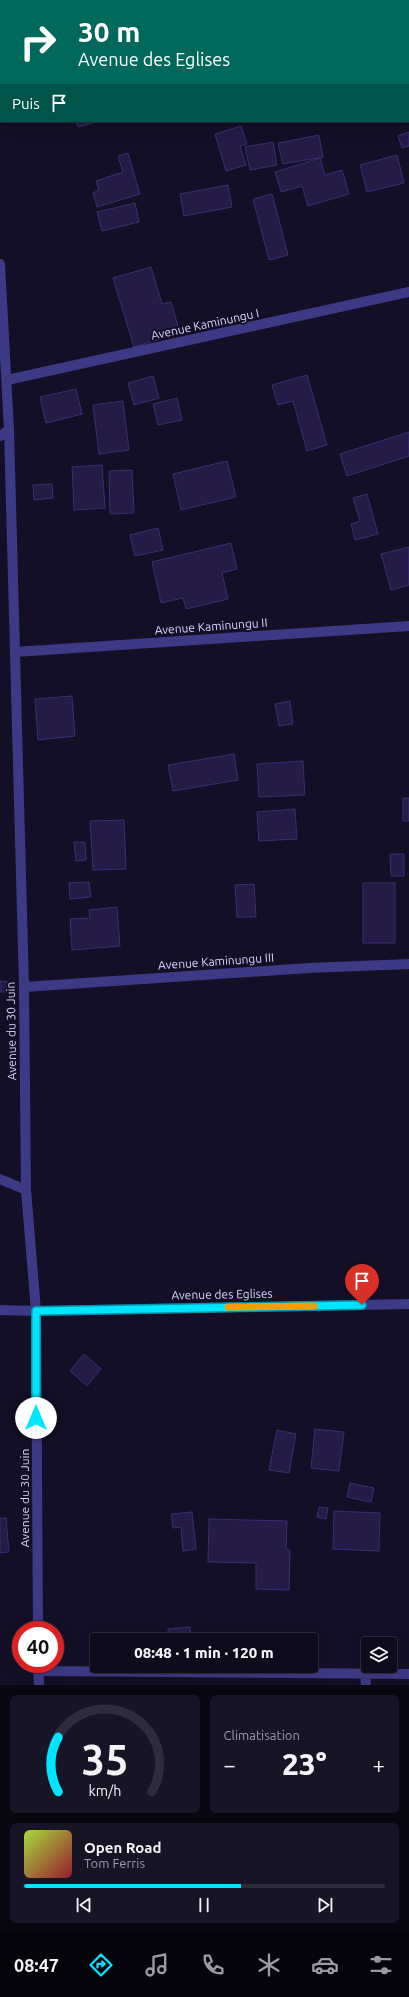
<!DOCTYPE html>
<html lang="fr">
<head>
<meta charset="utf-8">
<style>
	:root { --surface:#0e0b1c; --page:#171425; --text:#f1f3f6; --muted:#9b9ba3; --line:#2e2b3b; --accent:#00e5ff }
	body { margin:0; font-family:Ubuntu,sans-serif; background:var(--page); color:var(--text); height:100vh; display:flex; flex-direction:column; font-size:15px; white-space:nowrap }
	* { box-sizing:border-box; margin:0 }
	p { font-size:13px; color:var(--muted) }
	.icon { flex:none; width:22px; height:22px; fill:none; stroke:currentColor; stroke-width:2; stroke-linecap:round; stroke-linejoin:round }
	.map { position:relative; height:1685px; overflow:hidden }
	.panel { display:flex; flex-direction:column; gap:10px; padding:10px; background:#08060f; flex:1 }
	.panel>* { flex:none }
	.guide { position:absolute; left:0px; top:0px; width:409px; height:122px; box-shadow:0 4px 16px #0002,0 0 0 1px var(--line); background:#00695c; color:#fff; overflow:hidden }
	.fabs { position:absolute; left:361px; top:1637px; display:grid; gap:8px }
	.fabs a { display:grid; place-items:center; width:36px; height:36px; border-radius:4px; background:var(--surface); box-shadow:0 4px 16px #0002,0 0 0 1px var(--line); font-size:20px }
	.speed { position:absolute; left:12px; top:1621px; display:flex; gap:8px; font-size:20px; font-weight:700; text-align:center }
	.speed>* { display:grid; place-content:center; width:52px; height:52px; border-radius:50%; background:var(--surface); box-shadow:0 4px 16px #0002,0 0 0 1px var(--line); line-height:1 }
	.speed .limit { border:6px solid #d22; background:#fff; color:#111 }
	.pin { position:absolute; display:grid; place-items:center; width:34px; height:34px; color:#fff; margin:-41px -17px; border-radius:50% 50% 50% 0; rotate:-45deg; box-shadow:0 0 4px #0007 }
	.pin .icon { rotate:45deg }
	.me { position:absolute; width:44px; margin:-22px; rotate:0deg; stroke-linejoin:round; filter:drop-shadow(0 0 3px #0008) }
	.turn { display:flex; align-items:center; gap:14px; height:84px; padding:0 12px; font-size:18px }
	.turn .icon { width:52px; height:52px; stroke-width:2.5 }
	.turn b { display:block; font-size:28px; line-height:34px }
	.then { display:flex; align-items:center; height:38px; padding:0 12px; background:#0003; gap:8px; font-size:15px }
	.big { font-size:30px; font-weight:800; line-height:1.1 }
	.panel .tile { flex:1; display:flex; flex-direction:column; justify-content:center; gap:6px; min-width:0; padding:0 14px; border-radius:6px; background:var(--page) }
	.panel .dial { align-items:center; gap:0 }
	.dial svg { height:104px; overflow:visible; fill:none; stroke:var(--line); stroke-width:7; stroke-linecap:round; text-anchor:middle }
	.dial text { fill:var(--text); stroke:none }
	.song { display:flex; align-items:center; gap:12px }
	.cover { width:48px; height:48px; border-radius:6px; background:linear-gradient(135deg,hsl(80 70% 55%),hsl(350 70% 35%)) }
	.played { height:4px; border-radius:2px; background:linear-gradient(90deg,var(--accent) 60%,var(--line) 60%) }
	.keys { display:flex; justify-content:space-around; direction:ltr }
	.heat { display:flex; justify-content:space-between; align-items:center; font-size:22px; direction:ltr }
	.panel .tiles { flex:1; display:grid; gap:10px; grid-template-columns:1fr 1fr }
	.tile:last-child { grid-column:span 2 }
	.trip { position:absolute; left:90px; top:1633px; width:228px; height:40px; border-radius:4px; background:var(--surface); box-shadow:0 4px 16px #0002,0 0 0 1px var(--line); font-weight:800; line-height:40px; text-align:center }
	.dock { display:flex; height:64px; justify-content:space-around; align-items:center; background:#06040b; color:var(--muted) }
	.dock .icon { width:28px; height:28px }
	.dock .active { color:var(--accent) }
	.dock b { font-size:18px; color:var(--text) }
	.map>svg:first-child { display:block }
	.building { fill:#241b47; stroke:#3b2d73 }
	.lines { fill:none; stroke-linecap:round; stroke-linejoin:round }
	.minor { stroke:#3d3a85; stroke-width:10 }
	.tertiary { stroke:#3d3a85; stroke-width:10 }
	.route-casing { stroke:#0095a6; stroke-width:10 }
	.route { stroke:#00e5ff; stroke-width:7 }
	.slow { stroke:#f59e0b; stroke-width:7 }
	.labels { text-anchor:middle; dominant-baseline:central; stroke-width:4; stroke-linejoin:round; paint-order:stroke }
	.street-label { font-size:12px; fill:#d9d4ff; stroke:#130f26 }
</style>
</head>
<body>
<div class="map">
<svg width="409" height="1685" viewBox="0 0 409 1685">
	<rect width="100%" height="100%" fill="#130f26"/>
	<path class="building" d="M76,121H98L78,127Z
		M241,126L247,144L240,146L246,165L226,171L215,134Z
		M409,132V146L402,148L398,136Z
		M319,135L323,157L283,164L278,143Z
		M273,142L277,165L250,170L245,147Z
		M128,153L140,194L97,207L93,193L99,190L96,181L123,172L118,156Z
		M397,155L404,183L367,192L360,165Z
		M320,158L325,175L342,170L349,194L308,206L302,186L281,192L275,172Z
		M228,185L232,207L184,216L180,194Z
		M272,194L288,255L269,260L253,199Z
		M135,203L139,222L102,231L97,212Z
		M151,267L162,304L171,302L180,333L134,347L113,278Z
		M307,375L327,445L307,451L293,401L278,405L272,385Z
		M153,376L159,398L134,405L128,383Z
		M76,389L82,414L46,423L40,397Z
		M177,398L182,420L158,425L153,404Z
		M123,401L129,450L99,454L93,405Z
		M409,432V456L347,476L340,454Z
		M227,461L236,497L181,510L173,474Z
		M102,465L105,508L74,510L72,467Z
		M132,470L134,513L110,514L109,471Z
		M52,484L53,498L34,500L33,485Z
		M367,494L378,534L355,540L351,524L360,521L353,498Z
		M158,528L163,550L135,556L130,535Z
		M231,543L237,569L222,573L228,599L186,609L183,598L161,603L152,562Z
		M409,547V585L391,590L381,554Z
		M72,696L75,736L38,740L35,699Z
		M290,701L293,724L279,726L275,704Z
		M234,754L238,780L173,791L168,765Z
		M303,761L305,795L259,797L257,764Z
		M403,798H409V821H403Z
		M295,809L297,839L259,841L257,812Z
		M124,820L126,869L93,870L90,821Z
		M74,842H85L86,860L76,861Z
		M390,854H404V876H391Z
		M89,882L91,897L70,899L69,883Z
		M363,883H395V943H363Z
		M254,884L256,917H237L235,885Z
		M117,907L120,946L72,950L70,919L90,918L89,910Z
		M0,981L8,982L7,992H0Z
		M84,1354L101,1369L87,1386L70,1371Z
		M315,1429L344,1432L339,1471L311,1468Z
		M277,1430L296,1434L289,1473L269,1470Z
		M350,1483L374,1488L371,1502L347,1497Z
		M319,1507L328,1508L326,1519L317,1517Z
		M334,1511L380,1513L379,1551L333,1549Z
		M192,1512L196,1549L183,1551L181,1527L173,1528L171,1514Z
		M0,1518H6L9,1552L0,1553Z
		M209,1519L287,1521L286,1549L290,1550L289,1590L256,1589V1563L208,1562Z
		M190,1627L191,1640H169L168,1629Z"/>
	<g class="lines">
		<path class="minor" d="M258,1L263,0
			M0,59H1
			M7,380L409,292
			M0,436L9,430
			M15,652L409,626
			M24,987L309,968L409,964
			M0,1179L26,1190
			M0,1310L36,1311L409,1304
			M38,1671L409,1674
			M365,1674L366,1685"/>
		<path class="tertiary" d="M0,264L9,430L24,987L26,1190L36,1311L38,1630
			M38,1664L39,1685"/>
	</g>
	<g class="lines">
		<defs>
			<path id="route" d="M36,1418V1311L362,1305"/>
		</defs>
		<use href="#route" class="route-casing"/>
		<use href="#route" class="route"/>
		<path class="slow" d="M228,1307L314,1306"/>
	</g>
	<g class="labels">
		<g class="street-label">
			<text transform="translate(205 324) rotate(-12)">Avenue Kaminungu I</text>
			<text transform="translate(211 626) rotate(-4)">Avenue Kaminungu II</text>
			<text transform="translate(216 961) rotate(-4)">Avenue Kaminungu III</text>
			<text transform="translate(11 1031) rotate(-91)">Avenue du 30 Juin</text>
			<text transform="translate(222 1294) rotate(-1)">Avenue des Eglises</text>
			<text transform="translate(24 1498) rotate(-90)">Avenue du 30 Juin</text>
		</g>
	</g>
</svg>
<div class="fabs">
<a><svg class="icon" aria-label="layers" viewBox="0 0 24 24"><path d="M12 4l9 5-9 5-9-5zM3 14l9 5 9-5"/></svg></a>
</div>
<div class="speed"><div class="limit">40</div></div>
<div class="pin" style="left:362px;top:1305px;background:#d93025"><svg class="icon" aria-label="arrive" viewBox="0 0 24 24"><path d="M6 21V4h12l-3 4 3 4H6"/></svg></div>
<svg class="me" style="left:36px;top:1418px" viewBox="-20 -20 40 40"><circle r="19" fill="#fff"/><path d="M0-13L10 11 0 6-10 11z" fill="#00e5ff"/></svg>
<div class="trip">08:48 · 1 min · 120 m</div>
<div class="guide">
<div class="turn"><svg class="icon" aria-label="right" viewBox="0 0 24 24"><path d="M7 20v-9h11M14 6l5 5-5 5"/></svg><div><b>30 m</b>Avenue des Eglises</div></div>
<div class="then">Puis<svg class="icon" aria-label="arrive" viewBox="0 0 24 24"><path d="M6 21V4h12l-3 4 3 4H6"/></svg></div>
</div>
</div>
<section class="panel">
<div class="tiles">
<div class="tile dial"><svg viewBox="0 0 100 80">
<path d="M14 69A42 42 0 1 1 86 69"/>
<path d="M14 69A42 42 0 0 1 14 27" stroke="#00e5ff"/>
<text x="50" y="56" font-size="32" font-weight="700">35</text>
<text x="50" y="72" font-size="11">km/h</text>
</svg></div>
<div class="tile"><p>Climatisation</p>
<div class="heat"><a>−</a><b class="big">23°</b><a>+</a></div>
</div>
<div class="tile">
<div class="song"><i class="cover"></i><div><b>Open Road</b><p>Tom Ferris</p></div></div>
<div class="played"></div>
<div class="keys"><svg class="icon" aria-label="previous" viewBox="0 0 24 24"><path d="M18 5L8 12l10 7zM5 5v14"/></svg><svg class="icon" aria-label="pause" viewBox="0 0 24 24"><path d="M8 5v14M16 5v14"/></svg><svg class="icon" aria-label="next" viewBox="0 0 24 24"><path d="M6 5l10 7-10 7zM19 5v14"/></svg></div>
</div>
</div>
</section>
<nav class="dock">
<b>08:47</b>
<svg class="icon active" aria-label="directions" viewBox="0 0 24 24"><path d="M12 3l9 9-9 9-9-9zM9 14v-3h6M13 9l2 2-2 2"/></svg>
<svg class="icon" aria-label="music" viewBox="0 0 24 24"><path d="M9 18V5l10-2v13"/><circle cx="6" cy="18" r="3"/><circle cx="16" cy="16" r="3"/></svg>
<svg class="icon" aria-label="phone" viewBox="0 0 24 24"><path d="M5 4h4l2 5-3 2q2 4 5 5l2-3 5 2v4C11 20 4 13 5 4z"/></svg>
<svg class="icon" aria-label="climate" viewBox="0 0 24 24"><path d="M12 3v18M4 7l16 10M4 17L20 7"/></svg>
<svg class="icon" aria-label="car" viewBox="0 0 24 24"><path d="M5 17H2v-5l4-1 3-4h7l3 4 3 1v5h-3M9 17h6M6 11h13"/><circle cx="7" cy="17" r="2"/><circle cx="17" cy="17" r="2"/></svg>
<svg class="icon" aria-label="filters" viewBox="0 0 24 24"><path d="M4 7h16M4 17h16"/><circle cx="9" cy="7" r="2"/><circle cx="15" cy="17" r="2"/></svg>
</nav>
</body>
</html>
